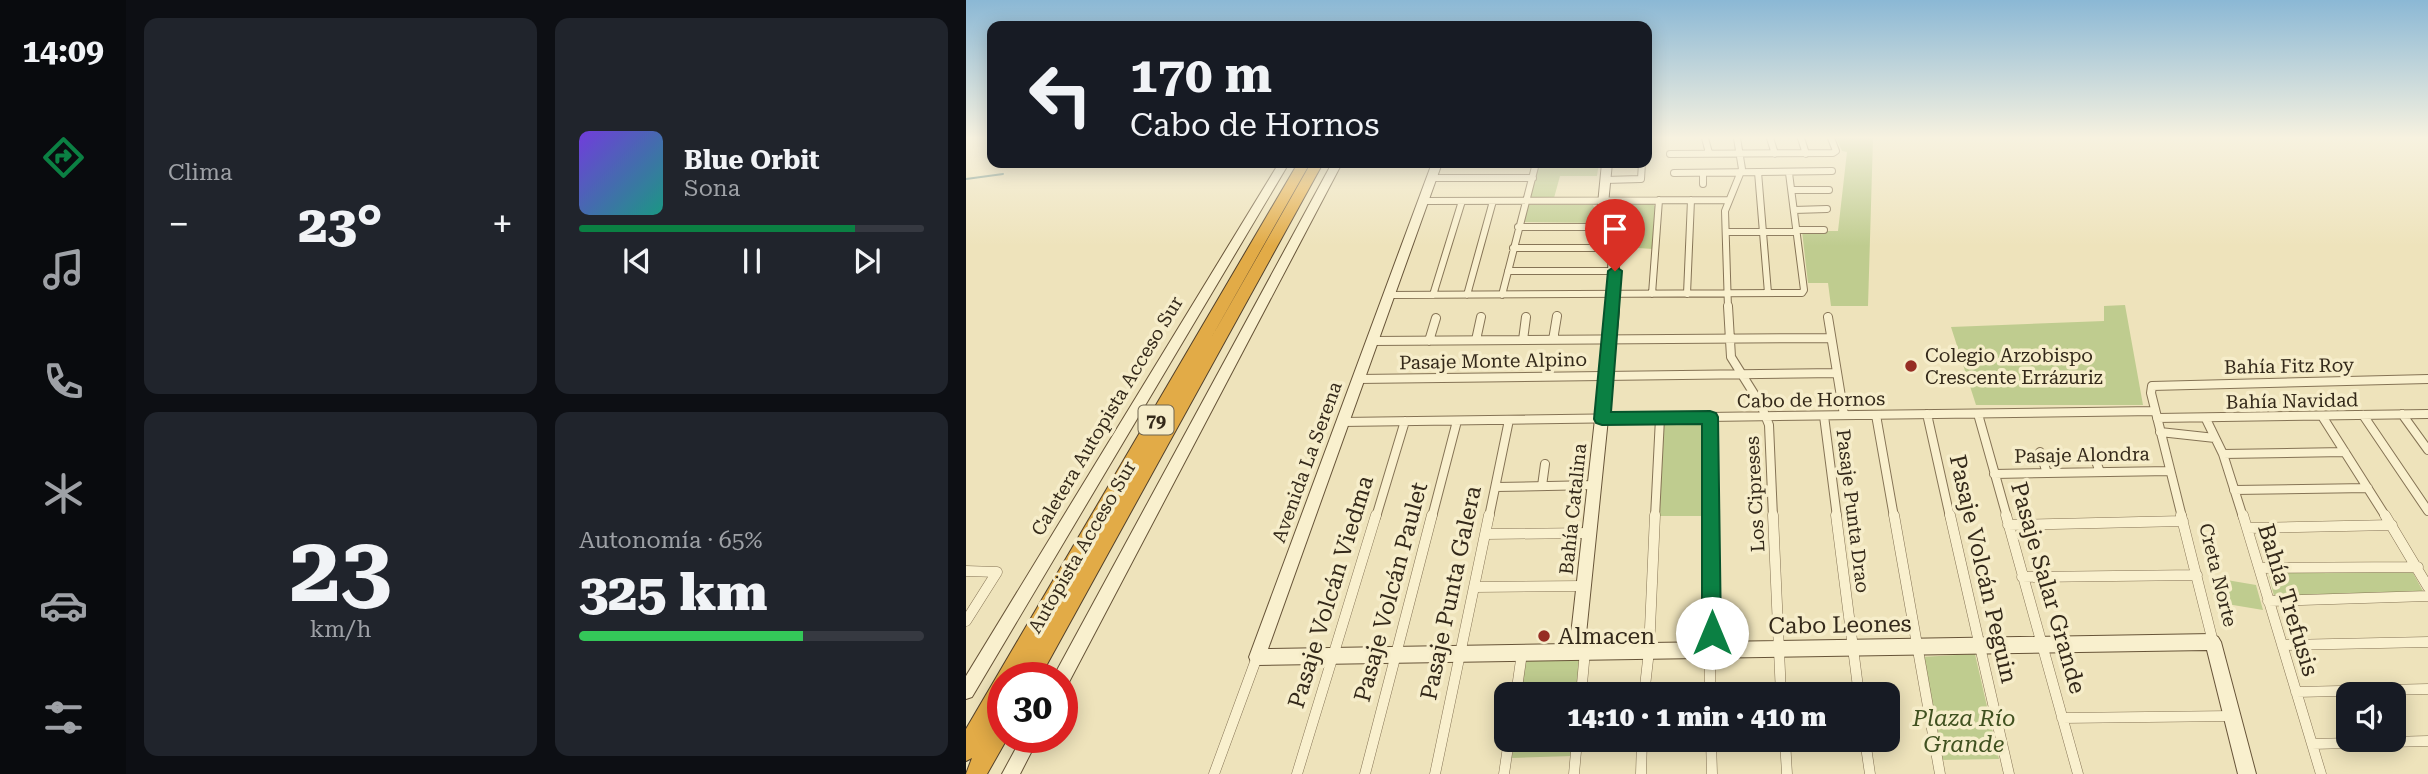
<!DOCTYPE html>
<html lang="es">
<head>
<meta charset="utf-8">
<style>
	:root { --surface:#171b24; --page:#20242c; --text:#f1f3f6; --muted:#9ea1a6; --line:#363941; --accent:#0b8043 }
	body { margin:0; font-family:"Roboto Serif",serif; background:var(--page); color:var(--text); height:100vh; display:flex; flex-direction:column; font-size:26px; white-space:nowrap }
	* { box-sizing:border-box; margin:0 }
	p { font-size:23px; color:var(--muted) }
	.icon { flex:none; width:38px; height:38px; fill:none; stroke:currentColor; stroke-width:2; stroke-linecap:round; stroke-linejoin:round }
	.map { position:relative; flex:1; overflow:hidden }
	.details { display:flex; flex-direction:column; gap:18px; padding:18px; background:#0d0f14; width:840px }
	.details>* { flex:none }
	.banner { position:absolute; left:21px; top:21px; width:665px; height:147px; border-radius:14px; box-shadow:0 4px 18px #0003; background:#171b24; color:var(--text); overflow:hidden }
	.tools { position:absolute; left:1370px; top:682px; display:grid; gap:14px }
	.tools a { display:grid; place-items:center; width:70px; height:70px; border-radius:14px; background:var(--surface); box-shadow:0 4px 18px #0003; font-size:35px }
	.speed { position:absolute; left:21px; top:662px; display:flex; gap:14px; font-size:35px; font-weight:700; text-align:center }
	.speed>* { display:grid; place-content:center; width:91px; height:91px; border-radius:50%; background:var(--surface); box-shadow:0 4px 18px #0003; line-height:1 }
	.speed .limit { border:10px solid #d22; background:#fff; color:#111 }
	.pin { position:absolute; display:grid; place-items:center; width:60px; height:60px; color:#fff; margin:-72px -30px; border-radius:50% 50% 50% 0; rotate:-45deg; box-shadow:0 0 7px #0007 }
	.pin .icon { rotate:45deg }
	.me { position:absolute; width:77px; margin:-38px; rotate:0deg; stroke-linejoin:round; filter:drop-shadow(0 0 5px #0008) }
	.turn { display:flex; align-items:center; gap:24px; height:147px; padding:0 28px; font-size:32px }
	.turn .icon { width:91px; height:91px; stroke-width:2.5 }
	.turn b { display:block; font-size:49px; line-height:60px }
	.big { font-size:52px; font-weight:800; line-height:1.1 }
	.details .widget { flex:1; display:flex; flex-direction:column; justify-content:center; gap:10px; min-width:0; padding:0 24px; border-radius:14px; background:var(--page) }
	.details .dial { align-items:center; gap:0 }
	.dial b { font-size:91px; line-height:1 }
	.song { display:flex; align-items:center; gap:21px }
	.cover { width:84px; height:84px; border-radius:10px; background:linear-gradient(135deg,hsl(260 70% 55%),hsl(170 70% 35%)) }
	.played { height:7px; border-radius:4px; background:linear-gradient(90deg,var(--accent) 80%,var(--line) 80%) }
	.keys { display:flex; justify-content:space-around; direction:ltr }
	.heat { display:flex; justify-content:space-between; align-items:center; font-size:38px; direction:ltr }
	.charge { height:10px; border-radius:5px; background:linear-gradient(90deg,#34c759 65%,var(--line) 0) }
	.details .tiles { flex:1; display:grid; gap:18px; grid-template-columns:repeat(2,1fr) }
	.trip { position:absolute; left:528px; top:682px; width:406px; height:70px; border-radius:14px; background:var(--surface); box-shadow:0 4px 18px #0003; font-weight:800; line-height:70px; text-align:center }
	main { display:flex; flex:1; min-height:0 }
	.tab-bar { display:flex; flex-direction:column; width:126px; justify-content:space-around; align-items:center; background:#090b0e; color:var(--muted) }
	.tab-bar .icon { width:49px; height:49px }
	.tab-bar .on { color:var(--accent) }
	.tab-bar b { font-size:32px; color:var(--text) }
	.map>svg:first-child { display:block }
	.green { fill:#bfcc8f }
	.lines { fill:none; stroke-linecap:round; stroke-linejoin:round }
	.stream { stroke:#678c86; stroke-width:2 }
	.street-far2-casing { stroke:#857355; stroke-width:8 }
	.street-far1-casing { stroke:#857355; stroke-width:10 }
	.street-casing { stroke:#857355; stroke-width:11 }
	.secondary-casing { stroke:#675438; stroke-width:2 }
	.highway-casing { stroke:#52402a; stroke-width:2 }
	.street-far2 { stroke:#f9f0ce; stroke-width:6 }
	.street-far1 { stroke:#f9f0ce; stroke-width:8 }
	.street { stroke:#f9f0ce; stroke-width:10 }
	.secondary { fill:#f9f0ce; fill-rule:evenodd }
	.highway { fill:#e2ab47; fill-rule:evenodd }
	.route { fill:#0b8043; stroke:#07532c; stroke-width:2 }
	.poi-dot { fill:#962d23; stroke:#f6edca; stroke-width:2.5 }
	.labels { text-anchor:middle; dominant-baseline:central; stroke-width:7; stroke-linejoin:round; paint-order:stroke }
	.shield { fill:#f6edca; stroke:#6e644f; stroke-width:2 }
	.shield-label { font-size:18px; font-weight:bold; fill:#34291a }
	.poi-label { font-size:19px; fill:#34291a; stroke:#f6edca; text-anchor:start }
	.street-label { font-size:19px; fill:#34291a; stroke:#f6edca }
	.near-street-label { font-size:23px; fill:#34291a; stroke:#f6edca }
	.near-poi-label { font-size:23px; fill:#34291a; stroke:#f6edca; text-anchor:start }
	.near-park-label { font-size:23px; font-style:italic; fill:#405120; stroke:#f6edca }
</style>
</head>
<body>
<main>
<nav class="tab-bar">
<b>14:09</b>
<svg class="icon on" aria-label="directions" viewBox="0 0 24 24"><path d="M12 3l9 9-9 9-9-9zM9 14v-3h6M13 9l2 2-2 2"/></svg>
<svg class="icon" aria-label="music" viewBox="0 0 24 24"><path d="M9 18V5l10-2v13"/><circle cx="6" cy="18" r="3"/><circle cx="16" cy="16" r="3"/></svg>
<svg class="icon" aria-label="phone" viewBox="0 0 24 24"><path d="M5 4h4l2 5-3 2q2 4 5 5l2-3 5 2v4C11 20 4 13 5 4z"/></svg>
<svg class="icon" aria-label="climate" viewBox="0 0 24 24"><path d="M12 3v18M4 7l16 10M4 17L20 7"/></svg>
<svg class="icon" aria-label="car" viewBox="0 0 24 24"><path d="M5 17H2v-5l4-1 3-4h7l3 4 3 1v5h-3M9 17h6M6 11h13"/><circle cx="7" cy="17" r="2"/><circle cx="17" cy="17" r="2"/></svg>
<svg class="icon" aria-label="filters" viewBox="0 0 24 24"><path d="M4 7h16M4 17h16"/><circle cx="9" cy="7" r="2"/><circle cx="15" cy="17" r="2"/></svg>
</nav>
<section class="details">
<div class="tiles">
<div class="widget"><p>Clima</p>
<div class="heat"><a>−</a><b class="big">23°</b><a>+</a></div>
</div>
<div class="widget">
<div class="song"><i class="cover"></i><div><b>Blue Orbit</b><p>Sona</p></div></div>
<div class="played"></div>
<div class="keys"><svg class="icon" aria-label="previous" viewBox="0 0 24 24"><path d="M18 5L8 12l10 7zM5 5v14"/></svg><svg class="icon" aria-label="pause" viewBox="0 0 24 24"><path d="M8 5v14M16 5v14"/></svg><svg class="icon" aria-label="next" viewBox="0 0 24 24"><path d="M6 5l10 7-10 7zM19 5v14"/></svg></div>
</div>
<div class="widget dial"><b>23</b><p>km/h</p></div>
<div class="widget"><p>Autonomía · 65%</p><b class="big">325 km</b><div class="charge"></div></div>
</div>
</section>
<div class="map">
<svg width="1462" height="774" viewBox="0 0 1462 774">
	<rect width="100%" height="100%" fill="#eee3bb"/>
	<path class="green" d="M870,138H907L902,306H865L862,283H842L836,231H872L881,152L876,151Z
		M572,163H633L631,176H594L588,198L565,197Z
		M687,204L690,207L687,249L657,247L654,227L645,207L648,205Z
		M562,205H627L634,223L558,222Z
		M1159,305L1177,405H1010L985,327L1138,321V306Z
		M696,423H739L740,516H694Z
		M1446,571L1458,593L1308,596L1302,572Z
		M1243,577L1290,585L1297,610L1249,602Z
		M1009,654L1033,759L975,760L955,657Z
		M615,658L612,695H555L560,659Z
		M548,740H608L607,756L546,758Z"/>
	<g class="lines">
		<path class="stream" d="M0,179L37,174"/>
		<defs>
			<path id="street-far2" d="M739,138L743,153
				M804,138L809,154
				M835,138L840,154
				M704,154L867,153L870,151L865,138
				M792,172L802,293
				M708,173L866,171
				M737,173V184
				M465,178H567
				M639,180L675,179L676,163
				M826,190H863
				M457,201L762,200
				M828,210L861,209
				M552,227H646
				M831,230H858
				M760,232H831
				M547,248H649
				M542,271H649
				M686,294L693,200
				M721,294L725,200
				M423,295L836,293L838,290L823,173
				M467,295L496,201
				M501,295L527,201
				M536,295L570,163
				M762,308L759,211L776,169L771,138"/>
			<path id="street-far1" d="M762,306L765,357L795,405L803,425L807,517
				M862,317L878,415
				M510,340L515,317
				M557,340L560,317
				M587,340L591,316
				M406,341L865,338
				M463,341L470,318
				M392,379L871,373
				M961,414L984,517
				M1012,414L1041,517
				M1436,414L1462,450
				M910,415L928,517
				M1397,415L1462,511
				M858,416L871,517
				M1356,416L1420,517
				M744,417V517
				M1191,418L1462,414
				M1240,419L1257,454L1277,517
				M376,422L1189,411
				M1194,432L1249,438
				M1126,451L1134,472
				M1074,452L1081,473
				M1257,454L1379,452
				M1028,474L1204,471
				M576,486L579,464
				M530,487L629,485
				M1268,490L1402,488
				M410,517L439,421
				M466,517L491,421
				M523,517L543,420
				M689,517L694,418
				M1216,517L1185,393L1186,386L1462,379"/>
			<path id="street" d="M744,515V695
				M807,515L815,695
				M870,515L893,695
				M928,515L974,774
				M984,515L1043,774
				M1040,515L1112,774
				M1215,515L1247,642
				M1277,515L1355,774
				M1419,515L1462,587
				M1042,525L1217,521
				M1281,528L1426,525
				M520,534L624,533
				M1294,568L1452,567
				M0,571L31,572
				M1056,577L1231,575
				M509,587L618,586
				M1302,601L1462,596
				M0,621L31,572
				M1316,645L1462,642
				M1330,692L1462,689
				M550,695L556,653
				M615,695L619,651
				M678,695L683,651L689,515
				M1096,718L1266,716
				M745,740L746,774
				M819,740L821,774
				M899,740L904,774
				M1346,744L1462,741
				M248,774L291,657
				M331,774L410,515
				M399,774L466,515
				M469,774L523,515
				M538,774L543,740
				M608,774L611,740
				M675,774L676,740"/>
			<path id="secondary" d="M313,163H323L6,697L0,699V676Z
				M366,163H376L102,684L96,686V677H88L90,672Z
				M466,163H476L302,649L604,644L641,311L643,240L632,204L636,163H646L642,204L653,240V311L619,644L1247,634L1252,637L1255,642L1290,774H1272L1241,650L291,665L285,662L283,657Z
				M56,737H73L54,774H36Z"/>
			<path id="highway" d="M332,163H344L244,340L345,163H357L74,677H37V706L32,716L37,714V737H42L21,774H0L6,758L0,761V729Z"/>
		</defs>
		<use href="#street-far2" class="street-far2-casing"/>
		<use href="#street-far1" class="street-far1-casing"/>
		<use href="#street" class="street-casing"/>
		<use href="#secondary" class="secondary-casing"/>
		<use href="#highway" class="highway-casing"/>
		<use href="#street-far2" class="street-far2"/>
		<use href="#street-far1" class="street-far1"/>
		<use href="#street" class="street"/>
		<use href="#secondary" class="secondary"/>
		<use href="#highway" class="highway"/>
	</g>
	<linearGradient id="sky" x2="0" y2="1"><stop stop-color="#8bb8d5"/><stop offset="0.56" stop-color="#f7f2e0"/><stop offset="1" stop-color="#f7f2e0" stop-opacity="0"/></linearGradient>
	<rect width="1462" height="246" fill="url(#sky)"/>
	<path class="route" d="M649,266L656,271L645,412L744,411L750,413L752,417L755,633L753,640L746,643L738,640L736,633V424L636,425L630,423L628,419L642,271Z"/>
	<g class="poi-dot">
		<circle cx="945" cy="366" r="7"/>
		<circle cx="578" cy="636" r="7"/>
	</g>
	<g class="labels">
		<rect class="shield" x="172.5" y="405.5" width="35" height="29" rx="5"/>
		<g class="shield-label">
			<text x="190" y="420">79</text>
		</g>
		<g class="poi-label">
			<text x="959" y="355">Colegio Arzobispo<tspan x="959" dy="22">Crescente Errázuriz</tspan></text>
		</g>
		<g class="street-label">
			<text transform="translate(527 361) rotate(-1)">Pasaje Monte Alpino</text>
			<text transform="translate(1323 366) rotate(-1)">Bahía Fitz Roy</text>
			<text transform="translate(845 400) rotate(-1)">Cabo de Hornos</text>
			<text transform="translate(1326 401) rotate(-1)">Bahía Navidad</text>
			<text transform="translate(141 416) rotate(-59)">Caletera Autopista Acceso Sur</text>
			<text transform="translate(1116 455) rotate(-1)">Pasaje Alondra</text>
			<text transform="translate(341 462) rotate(-70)">Avenida La Serena</text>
			<text transform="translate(789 494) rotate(-93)">Los Cipreses</text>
			<text transform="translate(607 509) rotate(-84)">Bahía Catalina</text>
			<text transform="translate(887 511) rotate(83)">Pasaje Punta Drao</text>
			<text transform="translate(116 547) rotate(-60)">Autopista Acceso Sur</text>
			<text transform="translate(1252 575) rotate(76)">Creta Norte</text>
		</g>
		<g class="near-street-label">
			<text transform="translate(1017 569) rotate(77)">Pasaje Volcán Peguin</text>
			<text transform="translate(1082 588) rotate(74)">Pasaje Salar Grande</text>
			<text transform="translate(365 592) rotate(-73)">Pasaje Volcán Viedma</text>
			<text transform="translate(425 592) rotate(-75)">Pasaje Volcán Paulet</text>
			<text transform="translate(485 593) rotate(-78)">Pasaje Punta Galera</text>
			<text transform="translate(1322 600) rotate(73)">Bahía Trefusis</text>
			<text transform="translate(874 625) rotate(-1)">Cabo Leones</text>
		</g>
		<g class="near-poi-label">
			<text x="592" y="636">Almacen</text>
		</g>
		<g class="near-park-label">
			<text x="998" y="718">Plaza Río<tspan x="998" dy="26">Grande</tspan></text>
		</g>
	</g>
</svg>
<div class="tools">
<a><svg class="icon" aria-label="sound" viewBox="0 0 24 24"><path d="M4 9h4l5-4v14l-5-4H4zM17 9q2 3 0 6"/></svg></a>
</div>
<div class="speed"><div class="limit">30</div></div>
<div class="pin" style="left:649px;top:271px;background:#d93025"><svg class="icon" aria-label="arrive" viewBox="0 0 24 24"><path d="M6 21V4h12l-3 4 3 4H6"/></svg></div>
<svg class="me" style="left:746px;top:633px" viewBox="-20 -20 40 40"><circle r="19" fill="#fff"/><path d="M0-13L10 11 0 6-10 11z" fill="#0b8043"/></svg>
<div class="trip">14:10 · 1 min · 410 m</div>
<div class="banner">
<div class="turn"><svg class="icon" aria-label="left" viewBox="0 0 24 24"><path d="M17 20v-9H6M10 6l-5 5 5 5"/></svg><div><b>170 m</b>Cabo de Hornos</div></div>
</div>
</div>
</main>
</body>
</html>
